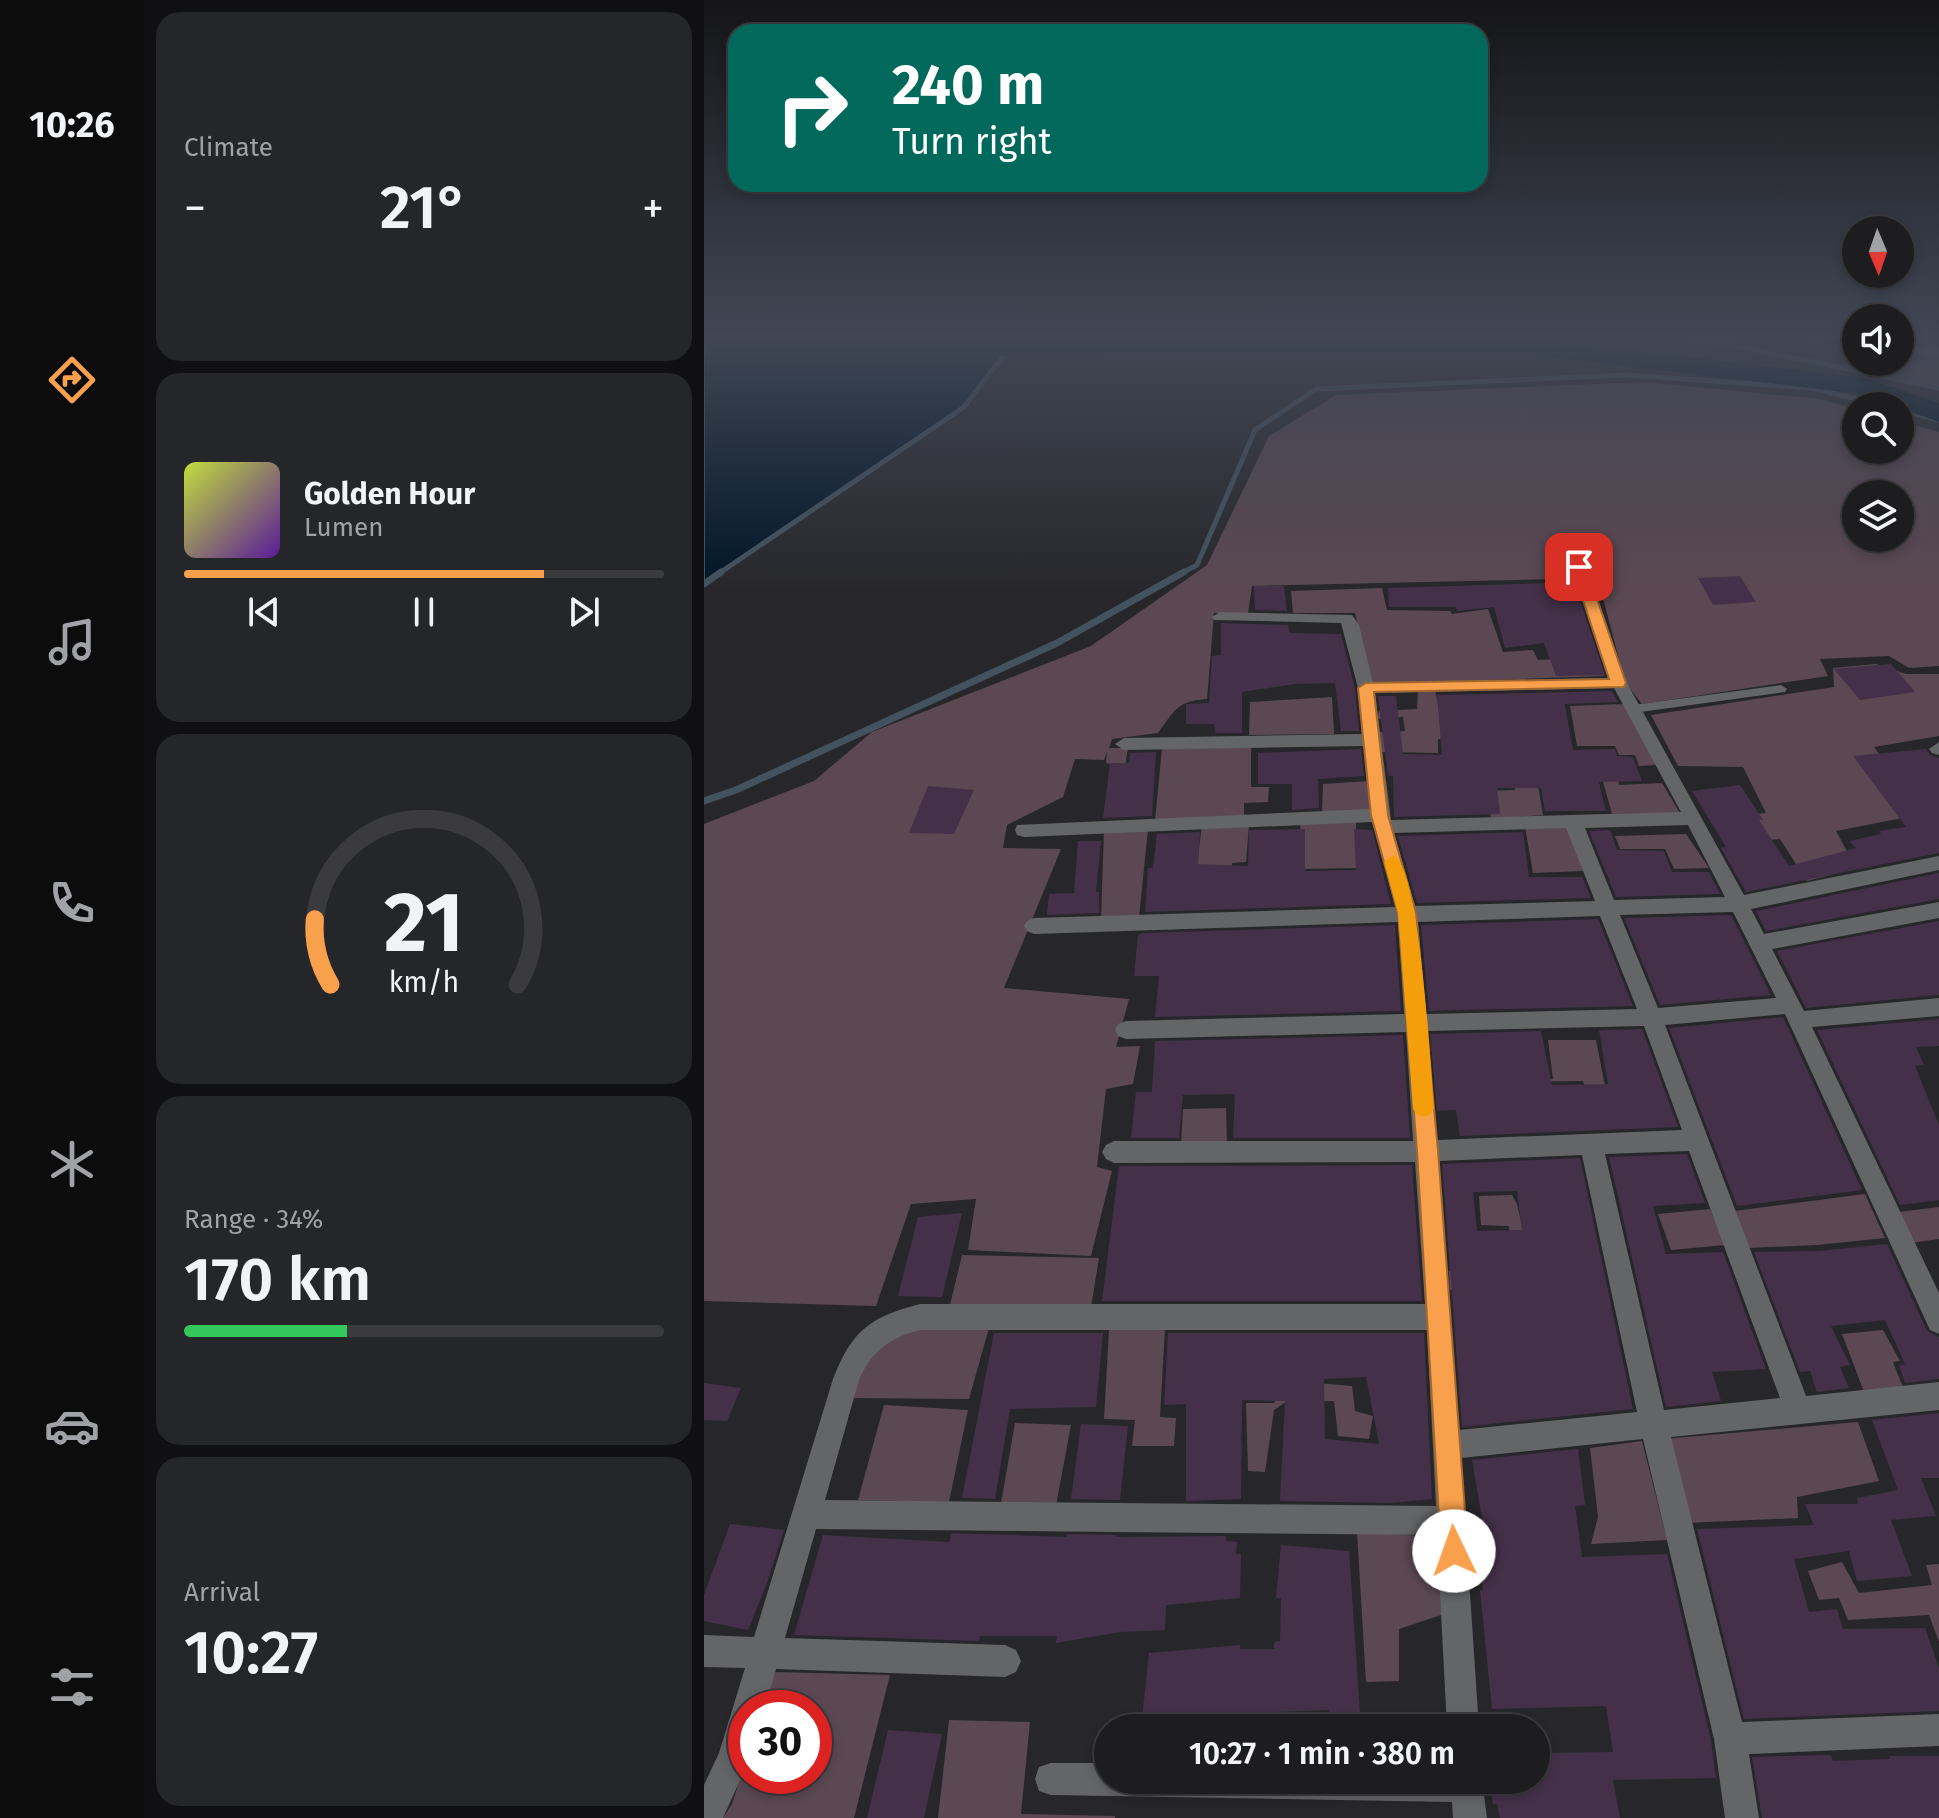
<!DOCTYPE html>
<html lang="en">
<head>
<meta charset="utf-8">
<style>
	:root { --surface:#1d1d20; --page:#252629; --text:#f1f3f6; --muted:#a0a2a5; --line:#3b3b3e; --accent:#f9a04c }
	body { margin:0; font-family:"Fira Sans",sans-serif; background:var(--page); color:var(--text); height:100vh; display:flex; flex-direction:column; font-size:30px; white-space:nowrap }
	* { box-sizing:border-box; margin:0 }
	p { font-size:26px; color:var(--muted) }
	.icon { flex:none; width:44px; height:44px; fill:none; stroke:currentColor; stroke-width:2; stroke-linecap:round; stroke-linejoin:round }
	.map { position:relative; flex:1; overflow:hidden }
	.side { display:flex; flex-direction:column; gap:12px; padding:12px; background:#101012; width:560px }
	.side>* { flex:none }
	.guide { position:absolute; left:24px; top:24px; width:760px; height:168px; border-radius:24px; box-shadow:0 4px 12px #0003,0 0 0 2px var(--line); background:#00695c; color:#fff; overflow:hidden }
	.needle { width:52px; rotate:178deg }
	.tools { position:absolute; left:1138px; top:216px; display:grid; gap:16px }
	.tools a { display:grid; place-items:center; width:72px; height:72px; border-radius:50%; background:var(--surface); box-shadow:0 4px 12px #0003,0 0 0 2px var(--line); font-size:40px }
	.speed { position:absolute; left:24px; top:1690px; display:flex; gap:16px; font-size:40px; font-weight:700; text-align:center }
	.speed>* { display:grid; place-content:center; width:104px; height:104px; border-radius:50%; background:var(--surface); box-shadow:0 4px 12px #0003,0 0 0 2px var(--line); line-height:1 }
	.speed .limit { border:12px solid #d22; background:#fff; color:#111 }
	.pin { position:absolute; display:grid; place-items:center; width:68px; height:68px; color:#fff; margin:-34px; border-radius:16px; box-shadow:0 4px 12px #0006 }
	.me { position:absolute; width:88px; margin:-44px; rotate:357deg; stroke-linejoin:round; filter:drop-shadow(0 0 6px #0008) }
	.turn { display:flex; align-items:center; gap:28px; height:168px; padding:0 32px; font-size:36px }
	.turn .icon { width:104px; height:104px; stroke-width:2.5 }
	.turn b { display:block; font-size:56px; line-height:68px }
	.big { font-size:60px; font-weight:600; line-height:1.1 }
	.side .tile { flex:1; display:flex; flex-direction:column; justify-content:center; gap:12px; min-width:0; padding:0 28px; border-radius:24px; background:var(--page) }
	.side .dial { align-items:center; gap:0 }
	.dial svg { height:208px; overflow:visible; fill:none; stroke:var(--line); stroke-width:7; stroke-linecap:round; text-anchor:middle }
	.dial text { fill:var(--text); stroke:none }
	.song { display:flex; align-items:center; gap:24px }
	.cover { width:96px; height:96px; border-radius:12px; background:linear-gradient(135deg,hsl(70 70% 55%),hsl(270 70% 35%)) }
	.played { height:8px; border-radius:4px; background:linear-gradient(90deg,var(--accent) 75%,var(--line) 75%) }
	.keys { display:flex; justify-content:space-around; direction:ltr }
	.heat { display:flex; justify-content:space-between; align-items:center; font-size:44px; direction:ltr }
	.charge { height:12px; border-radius:6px; background:linear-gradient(90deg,#34c759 34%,var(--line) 0) }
	.trip { position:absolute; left:390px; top:1714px; width:456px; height:80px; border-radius:40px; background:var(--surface); box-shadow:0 4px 12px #0003,0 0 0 2px var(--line); font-weight:600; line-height:80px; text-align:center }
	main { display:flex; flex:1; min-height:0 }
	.tab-bar { display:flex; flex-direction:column; width:144px; justify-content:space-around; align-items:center; background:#0c0c0d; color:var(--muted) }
	.tab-bar .icon { width:56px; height:56px }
	.tab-bar .active { color:var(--accent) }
	.tab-bar b { font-size:36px; color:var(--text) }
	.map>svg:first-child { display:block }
	.green { fill:#5b4852; fill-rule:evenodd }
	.water { fill:#001527; stroke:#43525f; stroke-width:2 }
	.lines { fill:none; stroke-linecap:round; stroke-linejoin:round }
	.stream-far1 { stroke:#43525f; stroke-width:5 }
	.stream { stroke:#43525f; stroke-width:7 }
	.river { fill:#001527; fill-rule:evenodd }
	.building { fill:#443149; fill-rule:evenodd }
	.lane { fill:#646567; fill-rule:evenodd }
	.street { fill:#646567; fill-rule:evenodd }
	.route { fill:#f9a04c; stroke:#a26831; stroke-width:2 }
	.slow { fill:#f59e0b }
</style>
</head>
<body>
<main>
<nav class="tab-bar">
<b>10:26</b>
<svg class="icon active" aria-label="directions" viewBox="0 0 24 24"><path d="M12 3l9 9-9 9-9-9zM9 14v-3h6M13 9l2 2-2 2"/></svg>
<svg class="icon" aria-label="music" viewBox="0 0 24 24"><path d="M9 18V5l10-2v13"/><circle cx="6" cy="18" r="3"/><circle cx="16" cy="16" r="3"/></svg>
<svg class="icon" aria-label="phone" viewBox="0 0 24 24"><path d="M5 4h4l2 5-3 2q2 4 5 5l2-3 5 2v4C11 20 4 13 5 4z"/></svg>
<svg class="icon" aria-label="climate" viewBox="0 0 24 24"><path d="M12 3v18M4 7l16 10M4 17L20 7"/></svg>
<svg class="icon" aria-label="car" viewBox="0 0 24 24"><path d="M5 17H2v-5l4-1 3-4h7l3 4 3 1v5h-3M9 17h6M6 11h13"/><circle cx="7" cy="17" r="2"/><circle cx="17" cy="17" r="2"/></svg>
<svg class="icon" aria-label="filters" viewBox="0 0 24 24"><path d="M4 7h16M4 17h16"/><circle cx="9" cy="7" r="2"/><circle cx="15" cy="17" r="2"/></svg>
</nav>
<section class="side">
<div class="tile"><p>Climate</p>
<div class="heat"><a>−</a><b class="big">21°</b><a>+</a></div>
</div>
<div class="tile">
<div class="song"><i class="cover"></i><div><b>Golden Hour</b><p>Lumen</p></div></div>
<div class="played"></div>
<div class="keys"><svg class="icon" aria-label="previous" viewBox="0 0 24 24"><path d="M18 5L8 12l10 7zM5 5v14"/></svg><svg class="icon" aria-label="pause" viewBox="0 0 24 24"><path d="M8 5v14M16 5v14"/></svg><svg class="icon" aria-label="next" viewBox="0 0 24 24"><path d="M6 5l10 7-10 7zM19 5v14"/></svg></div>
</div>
<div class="tile dial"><svg viewBox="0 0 100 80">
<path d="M14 69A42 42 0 1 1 86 69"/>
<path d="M14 69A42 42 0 0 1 8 44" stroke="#f9a04c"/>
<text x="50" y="56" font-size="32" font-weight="700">21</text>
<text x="50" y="72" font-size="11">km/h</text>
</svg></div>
<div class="tile"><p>Range · 34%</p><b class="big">170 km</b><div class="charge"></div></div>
<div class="tile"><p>Arrival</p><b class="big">10:27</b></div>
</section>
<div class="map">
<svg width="1235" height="1818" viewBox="0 0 1235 1818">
	<rect width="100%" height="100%" fill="#27272b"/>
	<path class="green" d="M1235,352V390L1130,365L1196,362V357Z
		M939,382L1115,399L1152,409V450H1196V421L1235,432V666L1205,668L1185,656L1116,659L1124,676L938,704L921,682L890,564L858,557L855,579L548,586L544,613H510L503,699C473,701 471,710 454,733L408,739L405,748H424L419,779L410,765L402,763L403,752L400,760L371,759L359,797L303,825L299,848L357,849L300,988L425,999L412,1047L436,1046L429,1084L402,1089L393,1167L408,1171L387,1256L264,1250L272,1199L207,1204L172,1306L0,1301V824L110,781L168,732L387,646L503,565L565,436L632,395ZM1152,494H1196V538H1152Z
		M678,588L683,610L746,611L748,614L784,609L799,652L829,650L834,660L892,657L900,676L668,684L651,613H589L587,591Z
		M1172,664L1202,674H1235V736L1170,747L1219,814L1132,831L1152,868L1103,881L1076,839L1021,844L1013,818L1062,813L1039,767L974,766L947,715L1130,687L1129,668Z
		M714,689L731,690L737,719L811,742L734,739V753L678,752L676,732L701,731L699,717L673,719L675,711L713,709Z
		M628,697L630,734L545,735L546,702Z
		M920,704L953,765L935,766L931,755H915L911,746H873L866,706Z
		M827,745L839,815L787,819L784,791L811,790L808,746Z
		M547,747V787H565L564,802L540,803V818L451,821L458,748Z
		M896,771H912L915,785L958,783L976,813L908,814Z
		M666,781L668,812L618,813L619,784Z
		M652,819V868L598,869L596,821Z
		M498,825H545L542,862L528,863L527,873H492Z
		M864,825L879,871L829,873L821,827Z
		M444,830L435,917L397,919L400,831Z
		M982,834L1005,868L970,869L961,849H916L911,836Z
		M844,1040H892L902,1091L883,1092L879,1081L791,1082L849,1079Z
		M522,1108L523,1143L477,1144L479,1109Z
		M1161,1194L1181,1238L1113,1245L1042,1248L1030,1211Z
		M808,1195L813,1204L831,1284L821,1291L746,1290L745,1271L808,1269L805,1226L777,1225L775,1196Z
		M1235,1207V1239L1206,1243L1194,1212Z
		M1006,1209L1021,1245L967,1250L954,1214Z
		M258,1255L395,1258L387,1307L246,1305Z
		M217,1328H285L265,1399L144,1398L177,1338Z
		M461,1328L456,1417L472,1418L470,1446H428L431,1420L400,1419L405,1330Z
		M1179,1330L1196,1361L1189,1362L1201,1393L1162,1397L1138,1334Z
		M613,1383L648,1386L651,1411L669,1416L665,1439L634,1436L630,1401L582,1402L570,1410L561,1472L544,1471L542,1403H570L577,1386Z
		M180,1405L264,1410L245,1502L154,1500Z
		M1154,1422L1175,1481L1093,1497L1094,1518L982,1523L960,1439Z
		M311,1423L367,1425L352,1505L297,1503Z
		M938,1441L963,1540L887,1544L894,1517L886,1448Z
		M653,1532L738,1537L743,1613L695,1629V1681L662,1682Z
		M1138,1562L1155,1593L1228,1585L1222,1565L1235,1564V1642L1225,1615L1144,1620L1135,1598L1115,1600L1104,1571Z
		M71,1672L186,1675L150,1818H19L28,1804L42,1761V1776H110V1708H59Z
		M245,1720L326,1722L317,1814L411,1816V1818H234Z"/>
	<path class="water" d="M0,336H314L260,407L0,584Z"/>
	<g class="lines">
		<path class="stream-far1" d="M983,336L1235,388
			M1196,410L1235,420
			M14,574L260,407L314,336
			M476,574L493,565L551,430L612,389L922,375L1108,388L1180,406"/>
		<path class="stream" d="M0,584L17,572
			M0,801L32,790L353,643L480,572"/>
		<path class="river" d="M820,338L1161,378L1235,403V422L1156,394L820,354L244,356L235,354L231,348L235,342L244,340Z"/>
	</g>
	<path class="building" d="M1036,576L1052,602L1009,605L994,578Z
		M842,583H870L901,675L852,676L840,643L801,648L790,607L753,611L752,607H685L684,588Z
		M550,586H580L583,611L551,610Z
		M517,623L584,625L586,633L637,634L651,689L655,731H637L631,683L591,684L538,692V733H511L510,724H482V704L505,703L508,656L517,655Z
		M1187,664L1211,692L1156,700L1130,669Z
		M908,691L914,702L861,704L860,700L869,750L911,749L913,756L929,757L938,781L895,782L902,811H841L837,788H793L796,814L690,817L689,776H684L674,696H692L699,754L738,755L733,695Z
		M657,749L660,776L614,779L615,808L588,810V784H554V753Z
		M1222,749L1226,755L1235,758V853L1042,892L1017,848L1022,847L988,791L1036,785L1059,820H1055L1085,866L1152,848L1145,841L1177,834L1175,831L1202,827L1149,756Z
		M452,752L448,816L399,818L406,763H425L426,753Z
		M224,786L270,790L250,834L205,833Z
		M601,829V871L652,870L650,829L668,830L687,904L441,912L444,868H449L453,834L496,832L494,864L544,866L545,830Z
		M906,830L913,850L960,851L968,872H1005L1016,894L912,897L885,831Z
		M819,832L825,877H878L887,898L713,903L694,836Z
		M374,841H397L392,892H395V913L343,915L345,894L370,893Z
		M1235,873V899L1062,931L1052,911Z
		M1027,915L1067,995L956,1005L920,918Z
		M894,919L929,1006L725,1011L717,925Z
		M1235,921V995L1102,1008L1073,951Z
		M691,925L697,1011L451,1017L455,976H430L434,935L439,933Z
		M1079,1017L1158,1190L1033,1206L965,1028Z
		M1235,1019V1046L1212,1047L1220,1065L1211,1066L1235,1125V1200L1196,1205L1113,1030Z
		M938,1029L974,1127L756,1136L752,1110L733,1111L726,1034L837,1031L848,1085L904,1084L895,1030Z
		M699,1035L706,1138H529L531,1094L479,1095L475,1138H427L432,1092H448L451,1041Z
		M983,1154L1001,1203L949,1206L962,1254L1019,1252L1062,1369L1008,1372L1017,1401L962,1407L905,1157Z
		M876,1158L929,1409L758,1427L738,1164ZM813,1191L818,1230L773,1231L769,1192Z
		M708,1165L718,1301H398L415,1166Z
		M258,1213L238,1297L194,1296L214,1217Z
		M1183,1244L1223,1331L1235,1337V1379L1201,1383L1195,1365L1201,1364L1181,1320L1127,1326L1146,1365L1136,1367L1145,1388L1113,1392L1106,1371L1096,1372L1050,1252L1115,1251Z
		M290,1333H399L392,1407L306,1409L291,1499L258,1498Z
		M464,1333H720L728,1499L687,1503L576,1501L581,1401L538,1400L537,1499L482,1501V1404L460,1405ZM662,1377L675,1444L621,1439L620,1379Z
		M0,1383L37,1388L23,1421L0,1420Z
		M1235,1413V1478H1217L1232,1516L1187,1520L1208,1576L1153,1581L1145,1551L1090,1559L1105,1612L1133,1609L1139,1629L1221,1628L1235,1668V1711L1040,1719L993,1529L1110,1525L1101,1504H1154L1153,1498L1194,1490L1168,1420Z
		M377,1424L424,1426L416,1500L367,1499Z
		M874,1449L881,1505L871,1506L878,1557L963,1554L1007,1740L1012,1778L909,1780L916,1818H796L793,1804H789L785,1780H832V1753L909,1752L902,1706L788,1709L776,1590H779L769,1524H779L768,1460Z
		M26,1524L80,1530L63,1583L44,1630L0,1621V1595Z
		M247,1533L362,1537L363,1534L412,1535V1537L522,1536V1541L533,1542L532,1554H537L536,1598L462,1605L461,1630L416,1632L352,1643L353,1636H276L275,1641L90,1635L119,1535L245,1542Z
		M577,1545L645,1551L657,1728H625V1710L574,1712V1728H437L445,1653L536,1645V1649H570V1642L576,1641L577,1598H572Z
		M184,1730L238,1734L220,1818H163Z
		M1127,1755L1129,1761L1186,1759L1185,1756H1235V1818H1058L1048,1757Z"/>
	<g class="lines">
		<path class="lane" d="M1077,685L1083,689L1081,692L929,713L923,709L929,705Z"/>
		<path class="street" d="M1152,336V340H1102L1096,337Z
			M1196,346L1235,347V355L1196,354Z
			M875,563L882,567L923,683L1040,895L1235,856V870L1047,909L1060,934L1235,902V918L1068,949L1100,1011L1235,998V1016L1108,1027L1235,1293V1334L1226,1330L1081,1014L961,1025L1102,1396L1235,1382V1410L967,1437L1038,1722L1235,1714V1746L1045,1754L1055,1818H1021L1010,1739L939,1439L757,1458L775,1728H743L733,1535L112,1529L81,1638L301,1645L312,1650L317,1661L312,1672L301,1677L72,1669L61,1708H42V1767L19,1818H0V1785L15,1753L41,1668L0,1667V1635L50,1637L129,1379C148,1331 165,1317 216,1304H721L711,1162L410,1163L402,1159L398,1152L402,1145L410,1141H709L702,1032L422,1039L414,1036L411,1030L414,1024L422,1021L700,1014L694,922L330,934L323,931L320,926L323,921L330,918L691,907L669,822L320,837L313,835L311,830L313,825L666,809L660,746L420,750L411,744L420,738L658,734L654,688L637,623L510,620L508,617L516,612L648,615L655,625L669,683L905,678L868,567ZM910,688L977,812L687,820L671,693ZM984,825L1021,897L910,900L881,828ZM862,828L891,901L711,906L690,833ZM1029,912L1072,998L954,1008L916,915ZM896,916L933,1009L722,1014L714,922ZM940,1026L978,1130L733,1140L723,1031ZM985,1151L1076,1398L960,1410L901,1154ZM878,1155L933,1412L755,1430L735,1161ZM216,1330H723L732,1506L121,1500L155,1380C168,1351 185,1338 216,1330Z
			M1235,742V755L1228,753L1225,749Z
			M347,1763H404V1780H778L783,1818H749L748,1802L347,1795L335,1791L331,1779L335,1767Z"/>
	</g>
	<linearGradient id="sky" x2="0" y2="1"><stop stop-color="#151518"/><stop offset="0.57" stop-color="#414755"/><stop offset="1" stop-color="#414755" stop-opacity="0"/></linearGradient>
	<rect width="1235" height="591" fill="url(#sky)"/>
	<path class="route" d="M875,563L882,567L922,683L920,687L670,692L684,815L712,913L734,1151L764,1551L760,1561L750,1564L741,1561L737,1551L713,1151L694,913L667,815L654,688L662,683L905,679L868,567Z"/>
	<path class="slow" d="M689,855C716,863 727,1073 730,1108L727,1114L720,1117L712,1114L709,1108L694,913L680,862Z"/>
</svg>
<div class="tools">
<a><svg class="needle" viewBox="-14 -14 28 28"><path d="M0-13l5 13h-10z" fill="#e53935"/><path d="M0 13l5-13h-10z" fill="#a0a2a5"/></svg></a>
<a><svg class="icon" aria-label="sound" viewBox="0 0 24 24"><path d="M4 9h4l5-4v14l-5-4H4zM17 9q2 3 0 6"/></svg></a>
<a><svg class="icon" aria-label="search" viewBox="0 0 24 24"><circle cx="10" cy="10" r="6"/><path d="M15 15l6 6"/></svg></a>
<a><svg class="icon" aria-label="layers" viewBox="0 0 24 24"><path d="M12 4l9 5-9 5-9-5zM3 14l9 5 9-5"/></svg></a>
</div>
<div class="speed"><div class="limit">30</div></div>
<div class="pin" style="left:875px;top:567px;background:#d93025"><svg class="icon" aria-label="arrive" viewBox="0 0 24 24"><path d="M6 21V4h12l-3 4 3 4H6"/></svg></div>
<svg class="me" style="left:750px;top:1551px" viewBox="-20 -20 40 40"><circle r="19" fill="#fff"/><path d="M0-13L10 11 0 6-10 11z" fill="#f9a04c"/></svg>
<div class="trip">10:27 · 1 min · 380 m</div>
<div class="guide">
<div class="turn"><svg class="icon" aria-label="right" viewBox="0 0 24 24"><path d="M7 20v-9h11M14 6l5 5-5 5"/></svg><div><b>240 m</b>Turn right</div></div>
</div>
</div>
</main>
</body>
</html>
